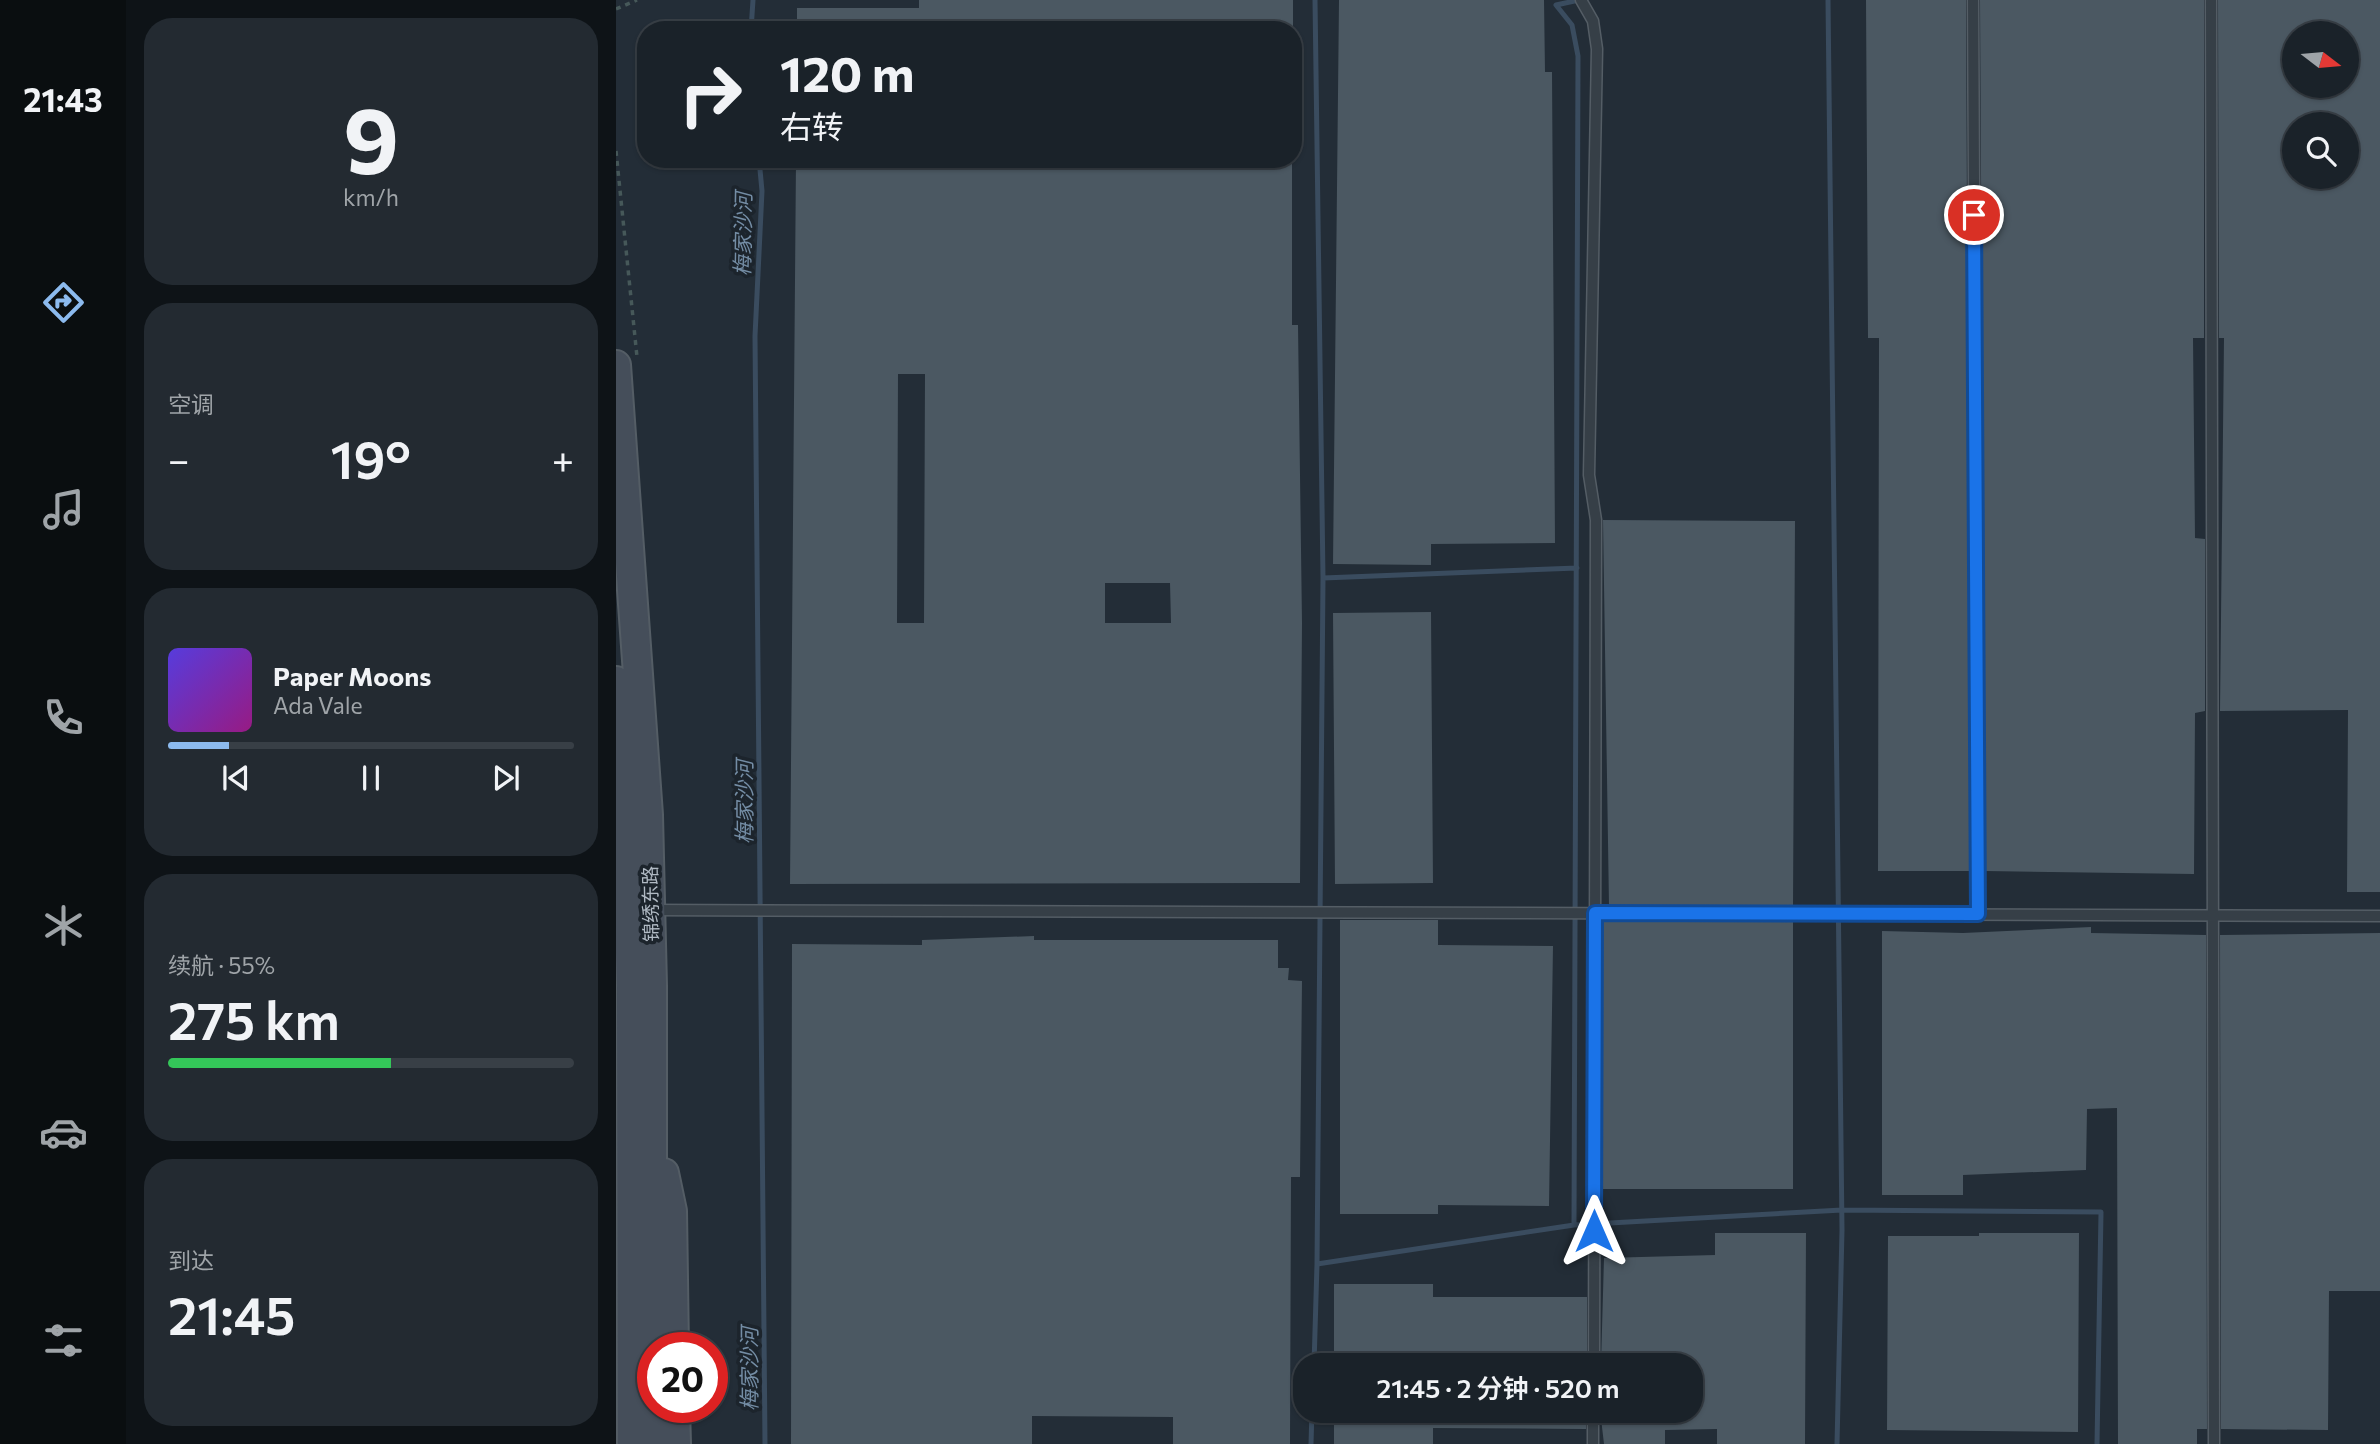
<!DOCTYPE html>
<html lang="zh">
<head>
<meta charset="utf-8">
<style>
	:root { --surface:#1a2229; --page:#232a31; --text:#f1f3f6; --muted:#9fa4a8; --line:#383f46; --accent:#8cbaee }
	body { margin:0; font-family:Commissioner,"Noto Sans SC",sans-serif; background:var(--page); color:var(--text); height:100vh; display:flex; flex-direction:column; font-size:26px; white-space:nowrap }
	* { box-sizing:border-box; margin:0 }
	p { font-size:23px; color:var(--muted) }
	.icon { flex:none; width:38px; height:38px; fill:none; stroke:currentColor; stroke-width:2; stroke-linecap:round; stroke-linejoin:round }
	.map { position:relative; flex:1; overflow:hidden }
	.side { display:flex; flex-direction:column; gap:18px; padding:18px; background:#0e1317; width:490px }
	.side>* { flex:none }
	.hud { position:absolute; left:21px; top:21px; width:665px; height:147px; border-radius:28px; box-shadow:0 2px 5px #0004,0 0 0 2px var(--line); background:#1a2229; color:var(--text); overflow:hidden }
	.needle { width:46px; rotate:106deg }
	.tools { position:absolute; left:1666px; top:21px; display:grid; gap:14px }
	.tools a { display:grid; place-items:center; width:77px; height:77px; border-radius:50%; background:var(--surface); box-shadow:0 2px 5px #0004,0 0 0 2px var(--line); font-size:35px }
	.speed { position:absolute; left:21px; top:1332px; display:flex; gap:14px; font-size:35px; font-weight:700; text-align:center }
	.speed>* { display:grid; place-content:center; width:91px; height:91px; border-radius:50%; background:var(--surface); box-shadow:0 2px 5px #0004,0 0 0 2px var(--line); line-height:1 }
	.speed .limit { border:10px solid #d22; background:#fff; color:#111 }
	.pin { position:absolute; display:grid; place-items:center; width:60px; height:60px; color:#fff; margin:-30px; border:4px solid #fff; border-radius:50%; box-shadow:0 2px 7px #0007 }
	.me { position:absolute; width:77px; margin:-38px; rotate:0deg; stroke-linejoin:round; filter:drop-shadow(0 0 5px #0008) }
	.turn { display:flex; align-items:center; gap:24px; height:147px; padding:0 28px; font-size:32px }
	.turn .icon { width:91px; height:91px; stroke-width:2.5 }
	.turn b { display:block; font-size:49px; line-height:60px }
	.big { font-size:52px; font-weight:600; line-height:1.1 }
	.side .card { flex:1; display:flex; flex-direction:column; justify-content:center; gap:10px; min-width:0; padding:0 24px; border-radius:28px; background:var(--page) }
	.side .dial { align-items:center; gap:0 }
	.dial b { font-size:91px; line-height:1 }
	.song { display:flex; align-items:center; gap:21px }
	.cover { width:84px; height:84px; border-radius:10px; background:linear-gradient(135deg,hsl(250 70% 55%),hsl(310 70% 35%)) }
	.played { height:7px; border-radius:4px; background:linear-gradient(90deg,var(--accent) 15%,var(--line) 15%) }
	.keys { display:flex; justify-content:space-around; direction:ltr }
	.heat { display:flex; justify-content:space-between; align-items:center; font-size:38px; direction:ltr }
	.charge { height:10px; border-radius:5px; background:linear-gradient(90deg,#34c759 55%,var(--line) 0) }
	.trip { position:absolute; left:677px; top:1353px; width:410px; height:70px; border-radius:28px; background:var(--surface); box-shadow:0 2px 5px #0004,0 0 0 2px var(--line); font-weight:600; line-height:70px; text-align:center }
	main { display:flex; flex:1; min-height:0 }
	.menu { display:flex; flex-direction:column; width:126px; justify-content:space-around; align-items:center; background:#0a0e10; color:var(--muted) }
	.menu .icon { width:49px; height:49px }
	.menu .on { color:var(--accent) }
	.menu b { font-size:32px; color:var(--text) }
	.map>svg:first-child { display:block }
	.lines { fill:none; stroke-linecap:round; stroke-linejoin:round }
	.stream { stroke:#3a4c5f; stroke-width:5 }
	.building { fill:#4b5862; fill-rule:evenodd }
	.lane-casing { stroke:#545d65; stroke-width:13 }
	.secondary-casing { stroke:#545d65; stroke-width:32 }
	.path { stroke:#465859; stroke-width:3.5; stroke-dasharray:5 5; stroke-linecap:butt }
	.lane { stroke:#363f47; stroke-width:10 }
	.secondary { stroke:#454e5a; stroke-width:28 }
	.route-casing { stroke:#114b97; stroke-width:18 }
	.route { stroke:#1a73e8; stroke-width:12 }
	.labels { text-anchor:middle; dominant-baseline:central; stroke-width:7; stroke-linejoin:round; paint-order:stroke }
	.street-label { font-size:19px; fill:#b1bac4; stroke:#1c242c }
	.water-label { font-size:21px; font-style:italic; fill:#748da5; stroke:#1c242c }
</style>
</head>
<body>
<main>
<nav class="menu">
<b>21:43</b>
<svg class="icon on" aria-label="directions" viewBox="0 0 24 24"><path d="M12 3l9 9-9 9-9-9zM9 14v-3h6M13 9l2 2-2 2"/></svg>
<svg class="icon" aria-label="music" viewBox="0 0 24 24"><path d="M9 18V5l10-2v13"/><circle cx="6" cy="18" r="3"/><circle cx="16" cy="16" r="3"/></svg>
<svg class="icon" aria-label="phone" viewBox="0 0 24 24"><path d="M5 4h4l2 5-3 2q2 4 5 5l2-3 5 2v4C11 20 4 13 5 4z"/></svg>
<svg class="icon" aria-label="climate" viewBox="0 0 24 24"><path d="M12 3v18M4 7l16 10M4 17L20 7"/></svg>
<svg class="icon" aria-label="car" viewBox="0 0 24 24"><path d="M5 17H2v-5l4-1 3-4h7l3 4 3 1v5h-3M9 17h6M6 11h13"/><circle cx="7" cy="17" r="2"/><circle cx="17" cy="17" r="2"/></svg>
<svg class="icon" aria-label="filters" viewBox="0 0 24 24"><path d="M4 7h16M4 17h16"/><circle cx="9" cy="7" r="2"/><circle cx="15" cy="17" r="2"/></svg>
</nav>
<section class="side">
<div class="card dial"><b>9</b><p>km/h</p></div>
<div class="card"><p>空调</p>
<div class="heat"><a>−</a><b class="big">19°</b><a>+</a></div>
</div>
<div class="card">
<div class="song"><i class="cover"></i><div><b>Paper Moons</b><p>Ada Vale</p></div></div>
<div class="played"></div>
<div class="keys"><svg class="icon" aria-label="previous" viewBox="0 0 24 24"><path d="M18 5L8 12l10 7zM5 5v14"/></svg><svg class="icon" aria-label="pause" viewBox="0 0 24 24"><path d="M8 5v14M16 5v14"/></svg><svg class="icon" aria-label="next" viewBox="0 0 24 24"><path d="M6 5l10 7-10 7zM19 5v14"/></svg></div>
</div>
<div class="card"><p>续航 · 55%</p><b class="big">275 km</b><div class="charge"></div></div>
<div class="card"><p>到达</p><b class="big">21:45</b></div>
</section>
<div class="map">
<svg width="1764" height="1444" viewBox="0 0 1764 1444">
	<rect width="100%" height="100%" fill="#232d37"/>
	<g class="lines">
		<path class="stream" d="M699,0L707,578
			M1212,0L1226,1230L1221,1444
			M135,30L137,0
			M143,159L146,191L139,336L149,1444
			M958,1225L962,56L956,25L940,5L963,0
			M701,1264L707,578L961,568
			M698,1365L701,1264L958,1225L1226,1210L1485,1212L1481,1444
			M695,1444L696,1410"/>
	</g>
	<path class="building" d="M303,0H677V30H181V8H303Z
		M723,0H928L929,72H936L939,543L815,544V565L717,564Z
		M1250,0H1350L1354,871H1262L1263,338H1252Z
		M1364,0H1588V338H1577L1579,538L1589,539V711L1579,713L1578,874L1369,871Z
		M1602,0H1764V892H1731L1732,710L1604,711L1608,338H1603ZM1678,33H1731V86H1678ZM1678,124H1731V177H1678Z
		M180,159H676V325H682L686,623L684,883L174,884ZM282,374H309L308,623H281ZM489,583H554L555,623H489Z
		M987,520L1179,521L1177,907L993,906Z
		M815,612L817,883L719,884L717,613Z
		M724,920H822V945L937,946L933,1206L822,1205V1214H724Z
		M1177,921V1189H987L986,922Z
		M1475,927V933L1590,935L1591,1429H1581V1444H1502L1501,1108L1471,1109L1470,1170L1347,1175V1195H1266V931L1347,933Z
		M1764,933V1291H1713L1712,1430L1605,1429L1604,935Z
		M418,936V940H662V968H673L672,980L686,981L684,1177H675L674,1444H557V1417L416,1416V1444H175L176,944L306,945V940Z
		M1099,1233H1190L1189,1444H1101V1429L1049,1430V1444H988L984,1410H1074V1365H985L988,1258L1099,1255Z
		M1363,1233H1463L1462,1432L1271,1430L1272,1236H1363Z
		M718,1284H817V1297H971V1365H718Z
		M718,1410H970V1429L817,1428V1444H718Z"/>
	<g class="lines">
		<defs>
			<path id="lane" d="M965,0L977,21L981,49L973,475L980,520L978,1365
				M1357,0L1362,914
				M1595,0L1598,1444
				M36,910L1764,916
				M977,1444V1410"/>
			<path id="secondary" d="M0,365L32,815L36,986V1444
				M0,681L11,849L15,985L16,1444
				M48,1173L56,1211L58,1348
				M59,1407L60,1444"/>
		</defs>
		<use href="#lane" class="lane-casing"/>
		<use href="#secondary" class="secondary-casing"/>
		<path class="path" d="M0,9L21,0
			M0,151L21,357"/>
		<use href="#lane" class="lane"/>
		<use href="#secondary" class="secondary"/>
	</g>
	<g class="lines">
		<defs>
			<path id="route" d="M978,1231L979,913L1362,914L1358,215"/>
		</defs>
		<use href="#route" class="route-casing"/>
		<use href="#route" class="route"/>
	</g>
	<g class="labels">
		<g class="street-label">
			<text transform="translate(34 904) rotate(-91)">锦绣东路</text>
		</g>
		<g class="water-label">
			<text transform="translate(126 234) rotate(-89)">梅家沙河</text>
			<text transform="translate(127 802) rotate(-90)">梅家沙河</text>
			<text transform="translate(132 1369) rotate(-90)">梅家沙河</text>
		</g>
	</g>
</svg>
<div class="tools">
<a><svg class="needle" viewBox="-14 -14 28 28"><path d="M0-13l5 13h-10z" fill="#e53935"/><path d="M0 13l5-13h-10z" fill="#9fa4a8"/></svg></a>
<a><svg class="icon" aria-label="search" viewBox="0 0 24 24"><circle cx="10" cy="10" r="6"/><path d="M15 15l6 6"/></svg></a>
</div>
<div class="speed"><div class="limit">20</div></div>
<div class="pin" style="left:1358px;top:215px;background:#d93025"><svg class="icon" aria-label="arrive" viewBox="0 0 24 24"><path d="M6 21V4h12l-3 4 3 4H6"/></svg></div>
<svg class="me" style="left:978px;top:1231px" viewBox="-20 -20 40 40"><path d="M0-17L14 15 0 8-14 15z" fill="#1a73e8" stroke="#fff" stroke-width="4"/></svg>
<div class="trip">21:45 · 2 分钟 · 520 m</div>
<div class="hud">
<div class="turn"><svg class="icon" aria-label="right" viewBox="0 0 24 24"><path d="M7 20v-9h11M14 6l5 5-5 5"/></svg><div><b>120 m</b>右转</div></div>
</div>
</div>
</main>
</body>
</html>
